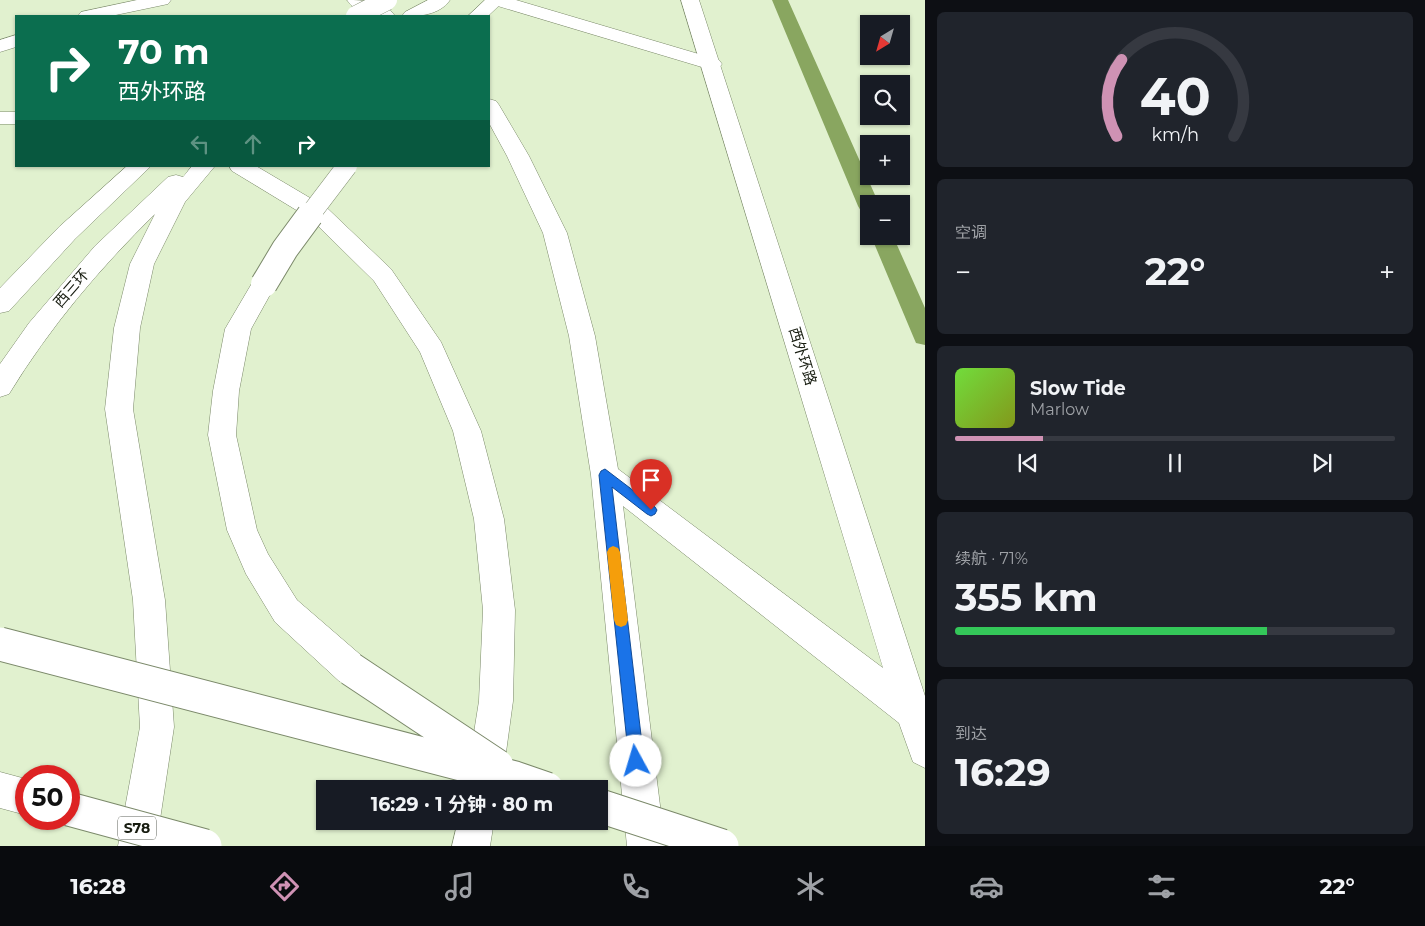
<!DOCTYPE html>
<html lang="zh">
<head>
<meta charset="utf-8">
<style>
	:root { --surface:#171b24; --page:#20242c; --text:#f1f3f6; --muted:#9ea1a6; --line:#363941; --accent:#cf92b4 }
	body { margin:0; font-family:Montserrat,"Noto Sans SC",sans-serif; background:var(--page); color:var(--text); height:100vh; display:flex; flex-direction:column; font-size:19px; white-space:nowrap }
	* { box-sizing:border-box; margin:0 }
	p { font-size:16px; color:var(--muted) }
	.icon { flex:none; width:28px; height:28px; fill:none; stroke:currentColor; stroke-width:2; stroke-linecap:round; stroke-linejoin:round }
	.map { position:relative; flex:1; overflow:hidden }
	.panel { display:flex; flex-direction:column; gap:12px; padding:12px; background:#0d0f14; width:500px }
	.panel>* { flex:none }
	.hud { position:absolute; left:15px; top:15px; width:475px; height:152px; border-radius:0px; box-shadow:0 1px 4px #0004; background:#0b6e4f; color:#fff; overflow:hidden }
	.needle { width:32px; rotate:217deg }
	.tools { position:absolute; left:860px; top:15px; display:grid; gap:10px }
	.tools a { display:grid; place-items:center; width:50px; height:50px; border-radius:0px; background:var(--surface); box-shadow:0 1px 4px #0004; font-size:25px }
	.speed { position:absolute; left:15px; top:765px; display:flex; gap:10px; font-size:25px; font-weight:700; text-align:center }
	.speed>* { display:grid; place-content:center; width:65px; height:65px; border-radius:50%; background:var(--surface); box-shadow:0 1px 4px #0004; line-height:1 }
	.speed .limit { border:8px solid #d22; background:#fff; color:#111 }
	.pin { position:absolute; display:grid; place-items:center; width:42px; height:42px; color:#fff; margin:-51px -21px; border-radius:50% 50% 50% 0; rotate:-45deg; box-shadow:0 0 5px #0007 }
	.pin .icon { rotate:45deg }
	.me { position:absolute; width:55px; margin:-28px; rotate:354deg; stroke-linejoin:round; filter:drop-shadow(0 0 4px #0008) }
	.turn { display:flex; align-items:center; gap:18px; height:105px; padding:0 20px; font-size:22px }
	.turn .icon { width:65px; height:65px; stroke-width:2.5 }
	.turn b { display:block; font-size:35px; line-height:42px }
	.lanes { display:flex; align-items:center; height:48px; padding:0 20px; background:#0003; justify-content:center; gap:25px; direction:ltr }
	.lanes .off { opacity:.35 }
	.big { font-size:38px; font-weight:700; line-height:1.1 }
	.panel .widget { flex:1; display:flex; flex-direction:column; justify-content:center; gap:8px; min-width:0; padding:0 18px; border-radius:8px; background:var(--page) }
	.panel .dial { align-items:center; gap:0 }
	.dial svg { height:130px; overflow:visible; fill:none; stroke:var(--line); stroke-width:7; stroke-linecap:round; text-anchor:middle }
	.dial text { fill:var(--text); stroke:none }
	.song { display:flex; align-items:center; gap:15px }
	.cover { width:60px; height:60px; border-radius:8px; background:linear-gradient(135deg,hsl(100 70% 55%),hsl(70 70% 35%)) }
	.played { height:5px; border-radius:2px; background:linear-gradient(90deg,var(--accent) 20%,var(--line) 20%) }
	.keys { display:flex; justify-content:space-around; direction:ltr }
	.heat { display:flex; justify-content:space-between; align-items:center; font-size:28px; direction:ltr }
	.charge { height:8px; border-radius:4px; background:linear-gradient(90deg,#34c759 71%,var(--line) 0) }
	.trip { position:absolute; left:316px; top:780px; width:292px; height:50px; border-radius:0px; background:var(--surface); box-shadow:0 1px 4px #0004; font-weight:700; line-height:50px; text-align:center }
	.dock { display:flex; height:80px; justify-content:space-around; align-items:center; background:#090b0e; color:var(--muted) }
	.dock .icon { width:35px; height:35px }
	.dock .current { color:var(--accent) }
	.dock b { font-size:22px; color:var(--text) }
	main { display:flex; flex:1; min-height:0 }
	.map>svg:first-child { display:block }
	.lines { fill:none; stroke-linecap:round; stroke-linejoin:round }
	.canal { fill:#89a660; fill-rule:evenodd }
	.street-casing { stroke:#7b896a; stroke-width:1 }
	.secondary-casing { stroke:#7b896a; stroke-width:1 }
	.highway-casing { stroke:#7b896a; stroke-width:1 }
	.street { fill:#fff; fill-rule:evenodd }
	.secondary { fill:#fff; fill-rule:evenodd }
	.highway { fill:#fff; fill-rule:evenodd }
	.highway-bridge-far2-casing { stroke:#7b896a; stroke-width:21; stroke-linecap:butt }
	.highway-bridge-far1-casing { stroke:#7b896a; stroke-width:28; stroke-linecap:butt }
	.highway-bridge-casing { stroke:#7b896a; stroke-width:35; stroke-linecap:butt }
	.highway-bridge-far2 { stroke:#fff; stroke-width:20 }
	.highway-bridge-far1 { stroke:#fff; stroke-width:26 }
	.highway-bridge { stroke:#fff; stroke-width:33 }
	.route { fill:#1a73e8; stroke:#114b97 }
	.slow { fill:#f59e0b }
	.labels { text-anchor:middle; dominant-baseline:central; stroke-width:4; stroke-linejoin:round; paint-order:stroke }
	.shield { fill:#fff; stroke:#5d6058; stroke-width:1 }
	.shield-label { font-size:14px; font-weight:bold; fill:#171c10 }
	.street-label { font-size:15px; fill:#171c10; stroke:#fff }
</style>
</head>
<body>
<main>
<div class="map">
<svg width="925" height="846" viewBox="0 0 925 846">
	<rect width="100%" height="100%" fill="#e1f1cf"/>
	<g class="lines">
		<path class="canal" d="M772,0H788L879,204H869V213L861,211L858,206Z
			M871,236H893L925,308V345L916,343L913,336Z"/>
		<defs>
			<path id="street" d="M488,0H516L719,60L722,64L719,68L712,70L705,68L491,4Z"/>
			<path id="secondary" d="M347,0C363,0 385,1 395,16C379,17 357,15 347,0Z
				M681,0H699L925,696V768L913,762L899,723L623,506L665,846H627L591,475L569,336L543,233L507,156L489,123V99L496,101L499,105L529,156L567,233L595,336L618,469L883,668Z"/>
			<path id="highway" d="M137,0H171L168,4L111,16H78L81,12Z
				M428,0H450C440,15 418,17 402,16L405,12Z
				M485,0H505L488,16H468Z
				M16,35V47L0,52V40Z
				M0,112H16V124H0Z
				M127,166H151L75,239L9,311L0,313V288L59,227Z
				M192,166H215L185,202L154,264L140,328L133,409L165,600L174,727L156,846H118L140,727L133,600L105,409L114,328L130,264L155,214C99,269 50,327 9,394L0,397V364L29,323L95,246L168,177L176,175L183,177Z
				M229,166H256L327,208L391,269L441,342L481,431L504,519L515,610L513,701L501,789H465L479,701L483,610L474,519L453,431L420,352L374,281L311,219L232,171Z
				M264,275L273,278L276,284L251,329L239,391L236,435L257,530L268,554L297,600L363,657L368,669L363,681L351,686L339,681L275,622L246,574L227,530L208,435L213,391L225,329L255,278Z
				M0,772L26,779V815L0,808Z
				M458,821H494L490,846H452Z"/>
		</defs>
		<use href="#street" class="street-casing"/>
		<use href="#secondary" class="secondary-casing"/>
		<use href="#highway" class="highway-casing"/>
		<use href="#street" class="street"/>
		<use href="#secondary" class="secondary"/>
		<use href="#highway" class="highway"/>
		<defs>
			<path id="highway-bridge-far2" d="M356,16L387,0
				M309,216L347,166"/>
			<path id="highway-bridge-far1" d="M264,284L285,249L310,215"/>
			<path id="highway-bridge" d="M0,644L515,778L547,789
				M351,669L497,766
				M600,806L722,846
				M69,809L205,846"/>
		</defs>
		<use href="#highway-bridge-far2" class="highway-bridge-far2-casing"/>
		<use href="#highway-bridge-far1" class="highway-bridge-far1-casing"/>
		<use href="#highway-bridge" class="highway-bridge-casing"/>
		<use href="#highway-bridge-far2" class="highway-bridge-far2"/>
		<use href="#highway-bridge-far1" class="highway-bridge-far1"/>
		<use href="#highway-bridge" class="highway-bridge"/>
	</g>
	<path class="route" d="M605,469L655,507L657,510L655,514L651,516L647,514L612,487L644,761L642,766L636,768L631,766L629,761L599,475L601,471Z"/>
	<path class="slow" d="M613,546L618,548L620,552L628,620L626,625L621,627L616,625L614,620L607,552L609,548Z"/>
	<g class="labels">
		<rect class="shield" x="118" y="816.5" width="38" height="23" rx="4"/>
		<g class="shield-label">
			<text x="137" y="828">S78</text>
		</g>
		<g class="street-label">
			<text transform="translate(71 288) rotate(-49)">西三环</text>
			<text transform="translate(803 356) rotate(73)">西外环路</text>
		</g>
	</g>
</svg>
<div class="tools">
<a><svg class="needle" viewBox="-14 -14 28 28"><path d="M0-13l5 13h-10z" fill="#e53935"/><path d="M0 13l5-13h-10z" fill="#9ea1a6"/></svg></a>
<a><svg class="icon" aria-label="search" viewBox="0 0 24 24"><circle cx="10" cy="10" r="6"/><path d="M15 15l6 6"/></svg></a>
<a>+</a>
<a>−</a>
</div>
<div class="speed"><div class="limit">50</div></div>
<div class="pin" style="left:651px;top:510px;background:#d93025"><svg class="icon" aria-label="arrive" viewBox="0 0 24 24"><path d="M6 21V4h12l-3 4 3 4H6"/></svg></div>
<svg class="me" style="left:636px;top:761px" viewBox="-20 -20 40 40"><circle r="19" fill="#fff"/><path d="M0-13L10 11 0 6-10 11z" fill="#1a73e8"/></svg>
<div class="trip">16:29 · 1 分钟 · 80 m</div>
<div class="hud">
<div class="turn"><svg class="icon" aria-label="right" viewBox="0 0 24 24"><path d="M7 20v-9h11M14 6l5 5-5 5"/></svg><div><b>70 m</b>西外环路</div></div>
<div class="lanes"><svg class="icon off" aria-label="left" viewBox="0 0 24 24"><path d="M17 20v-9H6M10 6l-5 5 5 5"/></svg><svg class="icon off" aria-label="ahead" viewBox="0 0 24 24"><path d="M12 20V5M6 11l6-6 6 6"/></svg><svg class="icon" aria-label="right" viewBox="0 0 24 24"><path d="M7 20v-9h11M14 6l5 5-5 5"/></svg></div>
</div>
</div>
<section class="panel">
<div class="widget dial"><svg viewBox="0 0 100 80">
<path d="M14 69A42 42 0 1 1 86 69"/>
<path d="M14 69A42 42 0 0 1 17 22" stroke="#cf92b4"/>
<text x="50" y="56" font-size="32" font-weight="700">40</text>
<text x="50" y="72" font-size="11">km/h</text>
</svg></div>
<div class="widget"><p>空调</p>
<div class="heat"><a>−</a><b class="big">22°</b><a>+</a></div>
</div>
<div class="widget">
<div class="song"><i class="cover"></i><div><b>Slow Tide</b><p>Marlow</p></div></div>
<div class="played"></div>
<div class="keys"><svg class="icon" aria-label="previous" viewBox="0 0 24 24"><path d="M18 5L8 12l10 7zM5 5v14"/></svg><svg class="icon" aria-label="pause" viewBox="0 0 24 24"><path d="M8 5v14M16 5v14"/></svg><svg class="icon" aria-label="next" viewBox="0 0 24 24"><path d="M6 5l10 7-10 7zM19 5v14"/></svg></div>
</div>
<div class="widget"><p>续航 · 71%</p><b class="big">355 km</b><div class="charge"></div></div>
<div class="widget"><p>到达</p><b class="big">16:29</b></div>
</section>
</main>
<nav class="dock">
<b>16:28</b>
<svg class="icon current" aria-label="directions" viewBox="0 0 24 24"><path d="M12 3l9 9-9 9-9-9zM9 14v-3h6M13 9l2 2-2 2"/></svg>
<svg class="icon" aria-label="music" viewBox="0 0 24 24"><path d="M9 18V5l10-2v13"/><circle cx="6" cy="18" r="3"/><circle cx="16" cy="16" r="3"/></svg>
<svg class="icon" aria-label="phone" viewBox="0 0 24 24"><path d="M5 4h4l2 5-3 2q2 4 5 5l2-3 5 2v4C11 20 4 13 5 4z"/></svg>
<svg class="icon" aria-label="climate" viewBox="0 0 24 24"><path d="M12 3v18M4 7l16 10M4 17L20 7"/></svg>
<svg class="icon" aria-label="car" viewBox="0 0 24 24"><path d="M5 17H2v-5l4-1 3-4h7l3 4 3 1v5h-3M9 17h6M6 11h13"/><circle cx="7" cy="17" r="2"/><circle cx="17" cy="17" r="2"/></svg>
<svg class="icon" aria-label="filters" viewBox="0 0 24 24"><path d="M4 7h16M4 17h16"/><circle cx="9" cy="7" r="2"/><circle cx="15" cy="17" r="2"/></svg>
<b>22°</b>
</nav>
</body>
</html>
